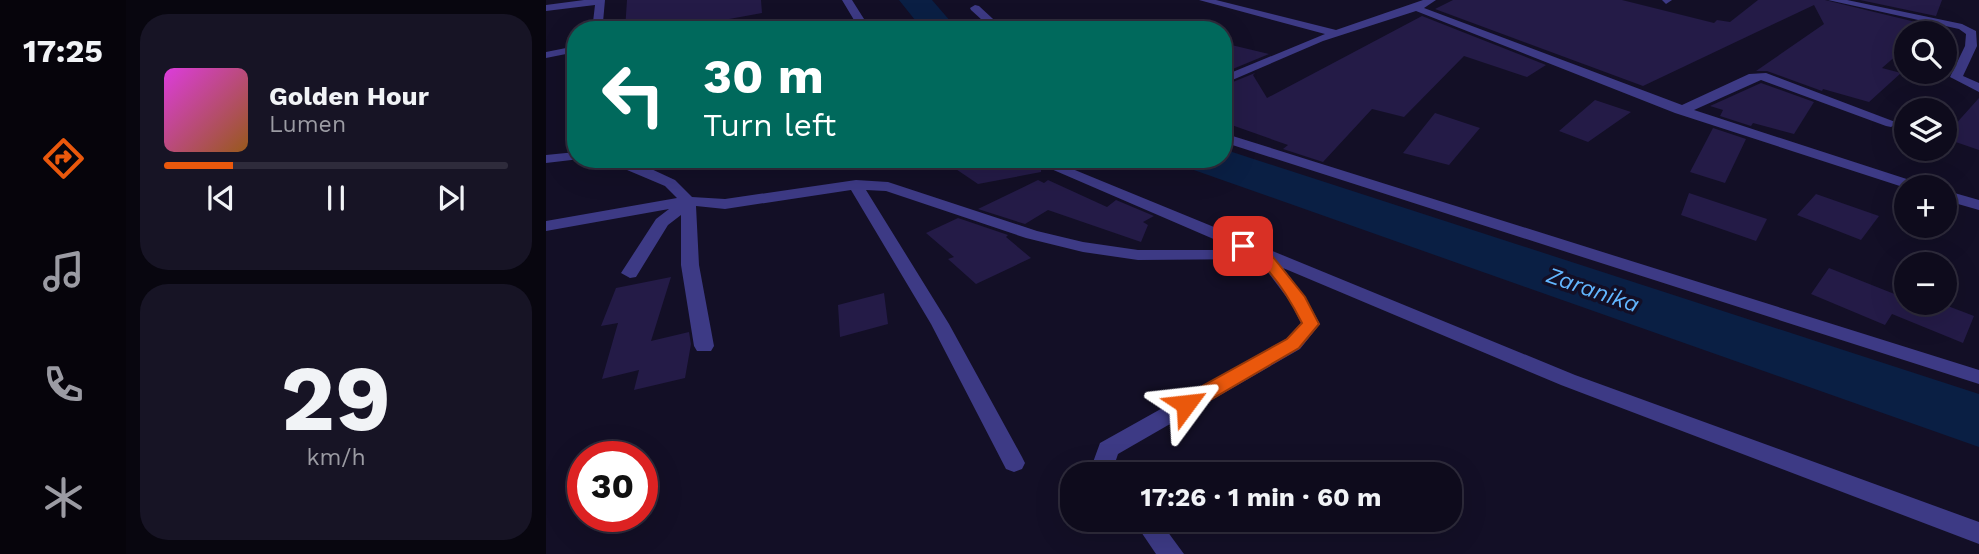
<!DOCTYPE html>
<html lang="en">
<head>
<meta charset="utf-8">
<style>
	:root { --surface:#0e0b1c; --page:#171425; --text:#f1f3f6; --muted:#9b9ba3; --line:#2e2b3b; --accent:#ea580c }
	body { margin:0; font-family:"Work Sans",sans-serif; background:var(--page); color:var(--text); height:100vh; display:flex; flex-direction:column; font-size:26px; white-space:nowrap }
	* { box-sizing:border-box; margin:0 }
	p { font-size:23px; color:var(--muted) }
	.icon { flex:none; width:38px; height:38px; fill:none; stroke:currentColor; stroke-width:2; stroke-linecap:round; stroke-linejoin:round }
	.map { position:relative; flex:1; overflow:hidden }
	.sheet { display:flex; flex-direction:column; gap:14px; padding:14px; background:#08060f; width:420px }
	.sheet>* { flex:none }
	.guide { position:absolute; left:21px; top:21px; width:665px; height:147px; border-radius:28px; box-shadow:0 7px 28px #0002,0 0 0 2px var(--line); background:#00695c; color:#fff; overflow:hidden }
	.controls { position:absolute; left:1348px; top:21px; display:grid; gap:14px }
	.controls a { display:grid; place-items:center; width:63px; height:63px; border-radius:50%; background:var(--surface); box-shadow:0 7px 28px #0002,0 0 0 2px var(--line); font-size:35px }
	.speed { position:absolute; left:21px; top:441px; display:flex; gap:14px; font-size:35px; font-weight:700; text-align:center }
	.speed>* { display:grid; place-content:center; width:91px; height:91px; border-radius:50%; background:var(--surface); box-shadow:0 7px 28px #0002,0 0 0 2px var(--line); line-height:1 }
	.speed .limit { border:10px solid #d22; background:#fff; color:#111 }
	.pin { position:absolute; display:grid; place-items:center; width:60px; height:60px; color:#fff; margin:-30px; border-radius:14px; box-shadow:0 4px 10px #0006 }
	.me { position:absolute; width:77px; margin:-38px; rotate:60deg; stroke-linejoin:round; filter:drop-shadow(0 0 5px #0008) }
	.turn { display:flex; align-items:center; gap:24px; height:147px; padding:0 21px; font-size:32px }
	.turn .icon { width:91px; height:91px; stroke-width:2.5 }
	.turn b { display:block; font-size:49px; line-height:60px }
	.sheet .tile { flex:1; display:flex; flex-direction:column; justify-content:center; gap:10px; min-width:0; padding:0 24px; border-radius:28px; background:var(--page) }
	.sheet .dial { align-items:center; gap:0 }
	.dial b { font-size:91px; line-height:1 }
	.song { display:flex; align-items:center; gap:21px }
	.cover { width:84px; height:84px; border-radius:10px; background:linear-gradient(135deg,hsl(300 70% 55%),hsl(30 70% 35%)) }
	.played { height:7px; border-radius:4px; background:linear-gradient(90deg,var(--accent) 20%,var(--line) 20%) }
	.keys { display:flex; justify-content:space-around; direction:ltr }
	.trip { position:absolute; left:514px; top:462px; width:402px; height:70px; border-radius:28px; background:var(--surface); box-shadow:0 7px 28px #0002,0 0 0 2px var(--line); font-weight:700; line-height:70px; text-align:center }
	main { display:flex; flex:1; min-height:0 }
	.dock { display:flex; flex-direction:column; width:126px; justify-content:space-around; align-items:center; background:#06040b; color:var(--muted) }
	.dock .icon { width:49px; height:49px }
	.dock .on { color:var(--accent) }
	.dock b { font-size:32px; color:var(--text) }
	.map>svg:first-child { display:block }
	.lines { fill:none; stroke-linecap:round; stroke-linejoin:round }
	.river { fill:#0a1f44; fill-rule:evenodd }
	.building { fill:#241b47 }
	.minor { fill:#3d3a85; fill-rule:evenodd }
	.route { fill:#ea580c; stroke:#983908; stroke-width:2 }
	.labels { text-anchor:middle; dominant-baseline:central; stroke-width:7; stroke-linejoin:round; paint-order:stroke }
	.water-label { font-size:23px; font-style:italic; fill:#62b6ff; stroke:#130f26 }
</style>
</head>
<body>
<main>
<nav class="dock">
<b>17:25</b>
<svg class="icon on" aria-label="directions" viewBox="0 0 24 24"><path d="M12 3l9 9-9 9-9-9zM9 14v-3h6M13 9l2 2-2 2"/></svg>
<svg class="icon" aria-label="music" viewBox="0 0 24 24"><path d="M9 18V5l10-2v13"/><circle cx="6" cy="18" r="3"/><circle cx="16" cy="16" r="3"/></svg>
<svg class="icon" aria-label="phone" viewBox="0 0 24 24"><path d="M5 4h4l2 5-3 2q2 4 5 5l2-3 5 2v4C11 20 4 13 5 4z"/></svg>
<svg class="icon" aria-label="climate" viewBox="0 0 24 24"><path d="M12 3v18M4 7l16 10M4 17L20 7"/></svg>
</nav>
<section class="sheet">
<div class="tile">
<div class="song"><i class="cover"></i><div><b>Golden Hour</b><p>Lumen</p></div></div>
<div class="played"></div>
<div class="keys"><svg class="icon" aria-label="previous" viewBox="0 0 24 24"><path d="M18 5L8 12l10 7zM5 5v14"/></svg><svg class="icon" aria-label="pause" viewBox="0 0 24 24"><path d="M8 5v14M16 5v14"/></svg><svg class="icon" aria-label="next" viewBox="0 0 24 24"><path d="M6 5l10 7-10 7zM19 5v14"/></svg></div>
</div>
<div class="tile dial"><b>29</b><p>km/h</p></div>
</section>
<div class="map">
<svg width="1433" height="554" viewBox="0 0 1433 554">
	<rect width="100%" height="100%" fill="#130f26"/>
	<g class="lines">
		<path class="river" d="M353,0H386L412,30H377Z
			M677,149L1433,394V447L645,169L638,159H677Z"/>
	</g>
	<path class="building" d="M81,0H215L216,13L123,30H79Z
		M907,0H1076L1168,23L1171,20L1184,22L1212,0H1279L1386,26L1384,31L1360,33V47L1336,68L1355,73L1323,102L1277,89L1276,91L1221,71H1210L1278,24L1268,5L1097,86L889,9Z
		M1314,0H1396L1390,16Z
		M876,16L1000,65L981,77L918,56L858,117L826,109L777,162L737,149L742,145L677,122V86L709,73L707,75L721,98Z
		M677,43L723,54L677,73Z
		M1215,83L1268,102L1248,134L1207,123L1205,126L1174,116L1177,110L1164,106Z
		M1433,98V150L1398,138V137Z
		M1049,100L1085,112L1042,142L1013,131Z
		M889,113L934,128L903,165L857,153Z
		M1167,128L1200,139L1179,183L1144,172Z
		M395,159H480L495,167V172L432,184Z
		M492,180L498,183L502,180L561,207L570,200L608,216L597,222L602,225L595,242L502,210L479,224L432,209Z
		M1143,193L1221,219L1210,241L1135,215Z
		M1270,194L1333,216L1315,240L1251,215Z
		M412,218L462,235L460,237L485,258L430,284L402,259L408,257L380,233Z
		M1283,268L1356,297L1352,303H1394L1428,316L1417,343L1346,314L1339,325L1265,294Z
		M125,277L105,341L143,332L145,344L139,378L88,390L93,370L56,379L72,323L55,326L70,288Z
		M338,293L342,324L294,337L292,305Z"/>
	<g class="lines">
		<path class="minor" d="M38,0H59L57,22L60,30H50L47,22L49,5L0,11V5Z
			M296,0H306L325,30H314Z
			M653,0H670L790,30L877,0H890L878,8L1136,105L1203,74L1220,73L1352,123L1345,127L1340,126L1215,80L1148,110L1376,184L1379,187L1360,188L1129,113L870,11L777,41L677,84V76L779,34Z
			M1116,0H1126L1120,4Z
			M1282,0H1301L1416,24L1430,31L1431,46L1417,76L1433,83V92L1404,77L1419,46L1420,34L1413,29Z
			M429,5L433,6L459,30H447L425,10L424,8Z
			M30,46V52L0,58V52Z
			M677,133L1433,370V384L677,142Z
			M30,152V159H34L0,163V155Z
			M55,159L88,161L129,180L146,197L179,199L310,180L342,182L491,231L537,242L592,250H693L482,159H502L1029,375L1433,522V544L1015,385L737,268L759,297L774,324L754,349L572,454L569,463L575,474H551L546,465L554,443L740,339L755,323L745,303L712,259L592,260L537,252L480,238L340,191L320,190L403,324L476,457L479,463L476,469L468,472L460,469L385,324L305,190L179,209L150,206L153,265L168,346L165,351H151L148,346L135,265V215L122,225L90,277L84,278L75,273L110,219L123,209L0,231V221L131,198L119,186Z
			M1398,190L1433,200V210L1398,200Z
			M587,520H613L638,554H610Z"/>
	</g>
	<path class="route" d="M697,242L723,252L759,297L773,324L753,348L647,410L640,412L633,410L630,404L633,399L741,339L756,323C745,301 731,278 713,261C707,254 696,253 689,246L691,243Z"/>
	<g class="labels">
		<g class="water-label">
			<text transform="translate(1047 290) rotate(19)">Zaranika</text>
		</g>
	</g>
</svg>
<div class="controls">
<a><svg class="icon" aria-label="search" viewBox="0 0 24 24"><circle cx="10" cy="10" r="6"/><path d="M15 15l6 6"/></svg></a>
<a><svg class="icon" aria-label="layers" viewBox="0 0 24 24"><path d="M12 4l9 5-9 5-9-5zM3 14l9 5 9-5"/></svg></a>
<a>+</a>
<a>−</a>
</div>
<div class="speed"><div class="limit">30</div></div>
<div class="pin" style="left:697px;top:246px;background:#d93025"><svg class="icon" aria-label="arrive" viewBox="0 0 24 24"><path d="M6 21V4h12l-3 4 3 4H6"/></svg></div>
<svg class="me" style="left:640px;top:404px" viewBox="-20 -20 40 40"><path d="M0-17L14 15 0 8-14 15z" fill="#ea580c" stroke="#fff" stroke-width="4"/></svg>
<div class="trip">17:26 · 1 min · 60 m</div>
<div class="guide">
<div class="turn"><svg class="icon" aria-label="left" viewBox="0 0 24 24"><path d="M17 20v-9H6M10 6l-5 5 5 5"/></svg><div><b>30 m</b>Turn left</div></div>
</div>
</div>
</main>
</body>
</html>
